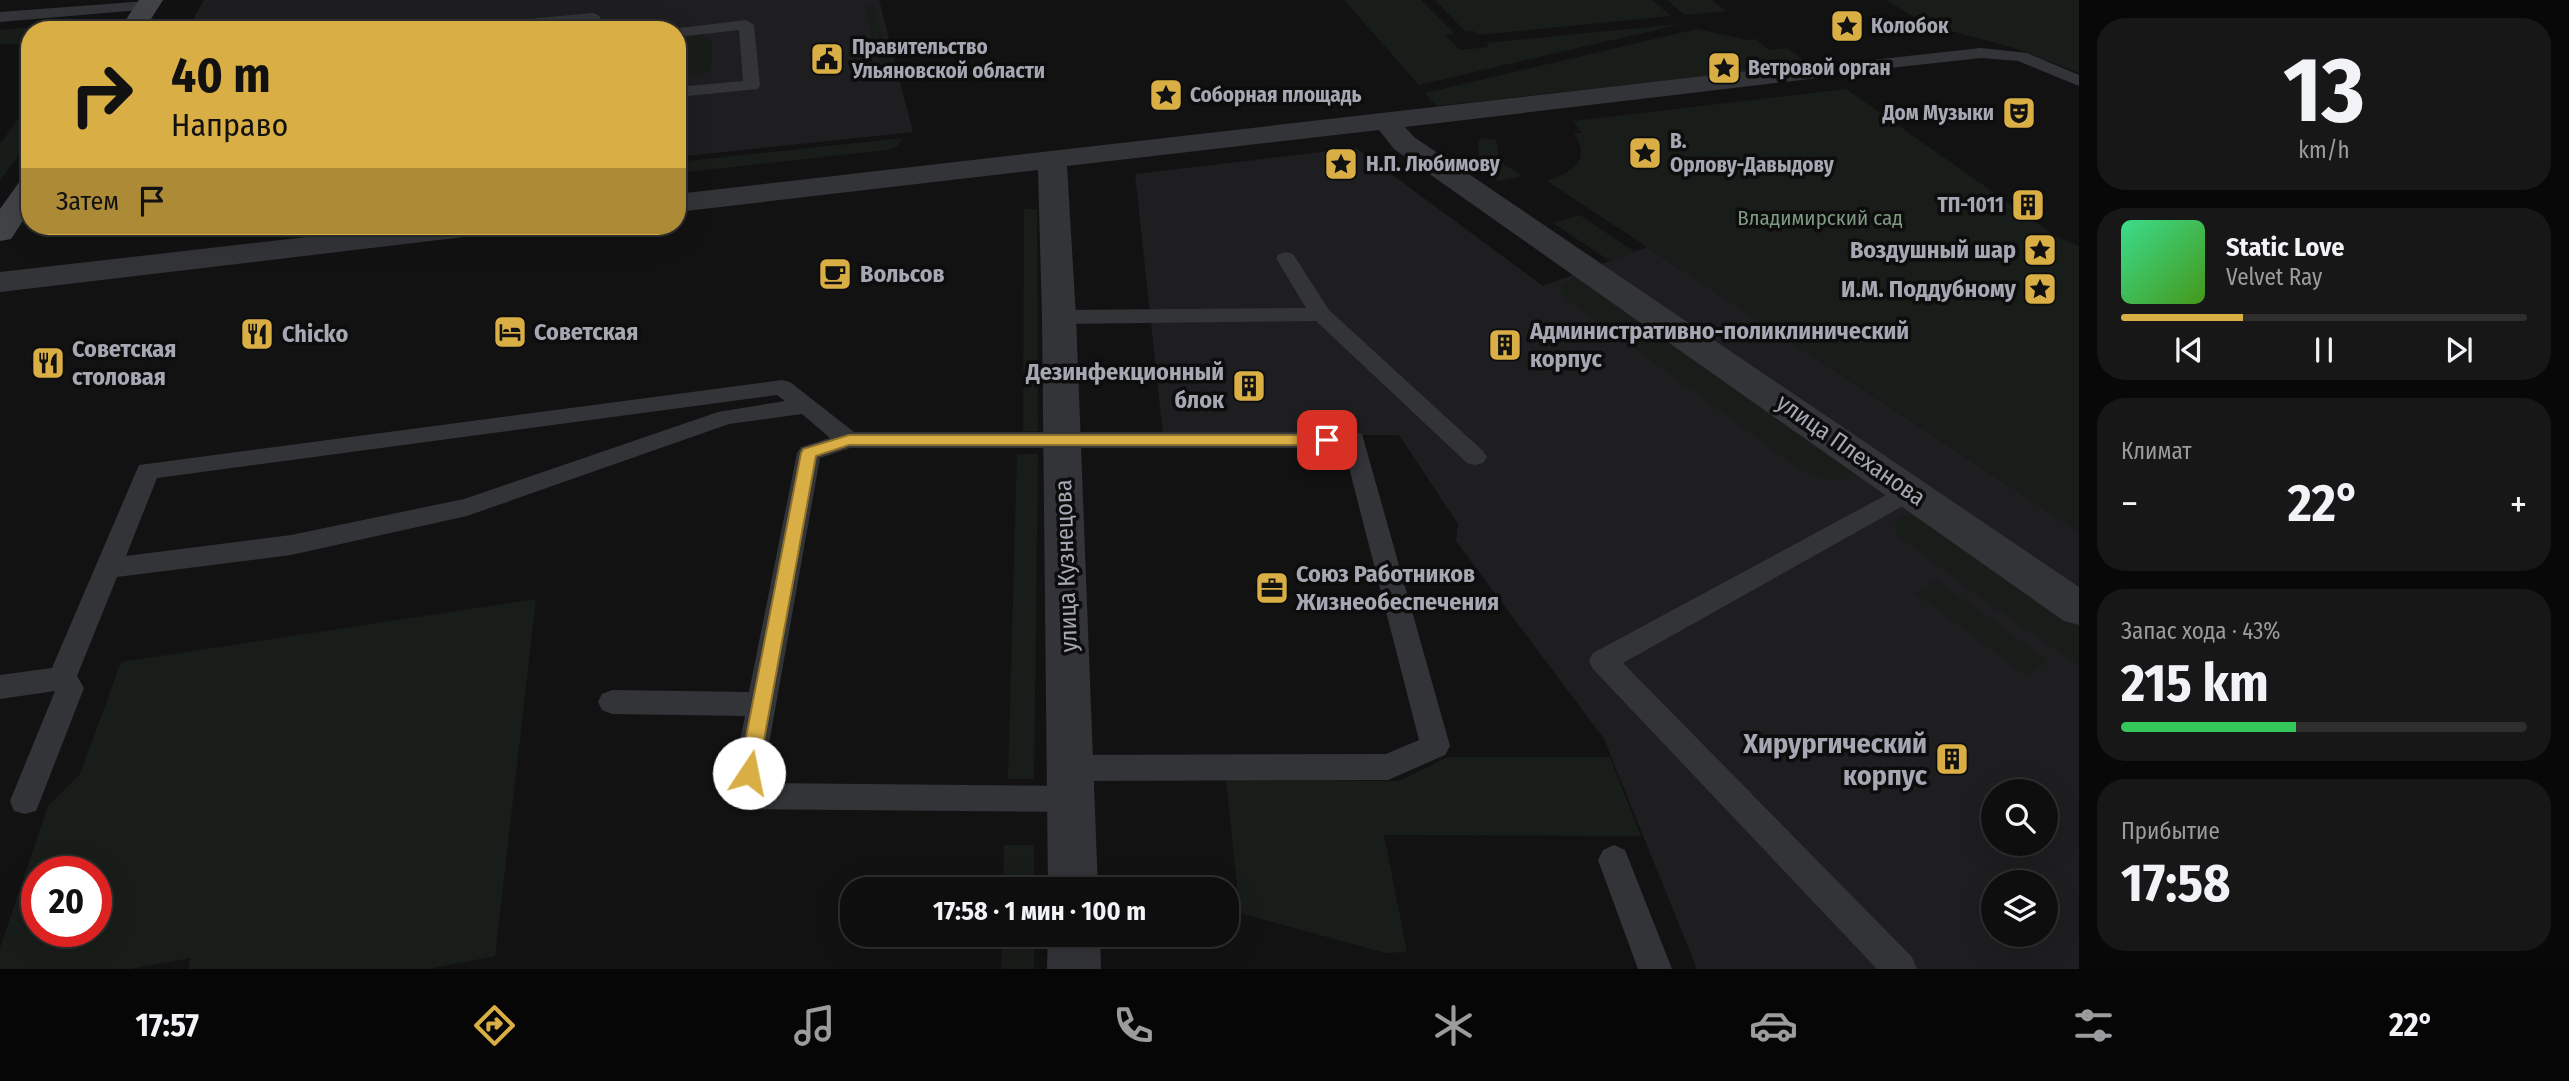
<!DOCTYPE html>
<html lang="ru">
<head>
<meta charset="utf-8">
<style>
	:root { --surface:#0e0e0e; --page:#171717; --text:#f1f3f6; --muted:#9b9c9e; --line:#2e2e2e; --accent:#d9ae44 }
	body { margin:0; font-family:"Fira Sans Condensed",sans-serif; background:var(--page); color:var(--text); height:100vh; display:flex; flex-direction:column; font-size:26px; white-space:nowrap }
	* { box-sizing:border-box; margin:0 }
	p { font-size:23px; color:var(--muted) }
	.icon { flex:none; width:38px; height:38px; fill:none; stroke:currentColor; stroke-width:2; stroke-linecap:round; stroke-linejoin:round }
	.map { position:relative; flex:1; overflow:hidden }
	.side { display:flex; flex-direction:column; gap:18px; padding:18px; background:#080808; width:490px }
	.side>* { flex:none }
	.guide { position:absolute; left:21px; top:21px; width:665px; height:214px; border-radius:28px; box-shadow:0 7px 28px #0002,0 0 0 2px var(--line); background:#d9ae44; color:#111; overflow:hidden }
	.buttons { position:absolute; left:1981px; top:779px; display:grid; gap:14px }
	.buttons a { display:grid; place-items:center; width:77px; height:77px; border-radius:50%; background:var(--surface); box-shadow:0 7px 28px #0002,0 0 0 2px var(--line); font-size:35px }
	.speed { position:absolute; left:21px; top:856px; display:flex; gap:14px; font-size:35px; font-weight:700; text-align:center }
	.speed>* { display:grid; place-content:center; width:91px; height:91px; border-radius:50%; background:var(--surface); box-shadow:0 7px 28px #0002,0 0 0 2px var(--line); line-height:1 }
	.speed .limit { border:10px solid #d22; background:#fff; color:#111 }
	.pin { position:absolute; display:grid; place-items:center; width:60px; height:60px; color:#fff; margin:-30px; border-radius:14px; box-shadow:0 4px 10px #0006 }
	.me { position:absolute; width:77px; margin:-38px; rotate:11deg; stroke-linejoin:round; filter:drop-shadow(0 0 5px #0008) }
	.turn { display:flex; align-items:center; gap:24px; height:147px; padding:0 35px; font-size:32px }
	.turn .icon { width:91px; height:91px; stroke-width:2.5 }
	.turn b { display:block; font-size:49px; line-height:60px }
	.then { display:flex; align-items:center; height:66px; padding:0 35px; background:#0003; gap:14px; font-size:26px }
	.big { font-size:52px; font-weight:700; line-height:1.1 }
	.side .card { flex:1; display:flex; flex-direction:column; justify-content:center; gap:10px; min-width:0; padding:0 24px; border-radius:28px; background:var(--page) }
	.side .dial { align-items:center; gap:0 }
	.dial b { font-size:91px; line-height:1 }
	.song { display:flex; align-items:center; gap:21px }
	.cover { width:84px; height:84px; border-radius:10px; background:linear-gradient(135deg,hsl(150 70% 55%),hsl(100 70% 35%)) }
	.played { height:7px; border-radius:4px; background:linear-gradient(90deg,var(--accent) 30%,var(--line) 30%) }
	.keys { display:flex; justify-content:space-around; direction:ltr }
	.heat { display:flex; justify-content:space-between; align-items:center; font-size:38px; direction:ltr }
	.charge { height:10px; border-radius:5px; background:linear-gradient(90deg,#34c759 43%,var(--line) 0) }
	.trip { position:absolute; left:840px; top:877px; width:399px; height:70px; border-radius:28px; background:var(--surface); box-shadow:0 7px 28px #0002,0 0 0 2px var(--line); font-weight:700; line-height:70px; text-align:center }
	.menu { display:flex; height:112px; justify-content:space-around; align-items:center; background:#060606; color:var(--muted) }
	.menu .icon { width:49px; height:49px }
	.menu .current { color:var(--accent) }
	.menu b { font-size:32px; color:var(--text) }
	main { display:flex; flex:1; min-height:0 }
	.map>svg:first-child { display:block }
	.built { fill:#1e1e20; fill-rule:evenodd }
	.green { fill:#191d1a; fill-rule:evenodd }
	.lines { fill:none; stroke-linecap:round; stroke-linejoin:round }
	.lane { fill:#333438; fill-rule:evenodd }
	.street { fill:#333438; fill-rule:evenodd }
	.secondary { fill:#424347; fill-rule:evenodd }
	.route { fill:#d9ae44; stroke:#8d712c; stroke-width:2 }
	.labels { text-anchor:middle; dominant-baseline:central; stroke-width:7; stroke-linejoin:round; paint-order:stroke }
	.far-poi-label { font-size:21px; font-weight:bold; fill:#a5a8b2; stroke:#0d0d0e; text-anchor:start }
	.far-park-label { font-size:21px; fill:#7e9b81; stroke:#0d0d0e }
	.poi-label { font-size:24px; font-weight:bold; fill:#a5a8b2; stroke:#0d0d0e; text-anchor:start }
	.street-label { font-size:24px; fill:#a5a8b2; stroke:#0d0d0e }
	.near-poi-label { font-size:28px; font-weight:bold; fill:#a5a8b2; stroke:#0d0d0e; text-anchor:end }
</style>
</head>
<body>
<main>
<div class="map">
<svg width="2079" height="969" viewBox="0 0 2079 969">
	<rect width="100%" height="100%" fill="#121213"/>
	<path class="built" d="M204,0H879L913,132L677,157V30H187Z
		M1356,148L1543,286L1647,247L2079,532V969H1697L1604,739L1456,541L1458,524L1399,435H1163L1135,174ZM1993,791H2046V844H1993ZM1993,882H2046V934H1993Z"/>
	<path class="green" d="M1344,0H1421L1454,33L1445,35L1460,50L1489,47L1486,43L1681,24L1419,85Z
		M1435,0H1652L1671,16L1478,35L1474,31L1466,32Z
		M1667,0H1712L1726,11L1685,15Z
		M1886,0H2079V73L2018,49L1925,24Z
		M875,6L894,76L882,77L864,7Z
		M57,25L53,30H30V44H0V30Z
		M1697,29L1747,40L1756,39L1769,50L1787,48L1803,60L1804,65L1436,106L1425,93Z
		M699,36L708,37L712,42L711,71L698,75L677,77V39Z
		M1846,89L2057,237L2079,246V532L1547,181C1572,172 1592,162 1574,133H1582L1573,121Z
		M30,103V139L0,181V144Z
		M903,138L897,146L886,150L677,173V162Z
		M1484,138L1496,140L1499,161L1522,176L1499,181C1479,173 1479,161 1478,141Z
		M1024,209H1037L1038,431H1023Z
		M1580,215L1635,252L1610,261L1553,223Z
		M99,226H185L93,236Z
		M1573,278H1579L1848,463L1851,473L1847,479L1828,481L1799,469L1568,300L1561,293L1560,285Z
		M1017,454H1038L1034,779H1008Z
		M1913,515L1927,518L2079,621V666L1992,606L1898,536L1894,527C1898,517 1903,516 1913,515Z
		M1937,580L2049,661L2027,676L1914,593Z
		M536,599L495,956L429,969H188L190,958L130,969H0V948L48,806L80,774L121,662ZM37,872H96V931H37Z
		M1448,757H1610L1641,836L1384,835L1407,952L1385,953L1240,913L1226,780L1399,781Z
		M1004,845H1034V889H1003Z
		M1002,935H1034V969H1001Z"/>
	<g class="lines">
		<path class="lane" d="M147,1L155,6L152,9L0,22V12Z
			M593,13L598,15L601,18L598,21L520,30L523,21L529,19Z
			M746,20L754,25L760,85L758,89L677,97V87L743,81L739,30L677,37V30L671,29Z
			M1981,48L2027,53L2079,75V86L2018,61L1981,58L1817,76L1809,71L1817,66Z
			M1286,252L1293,254L1329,310L1483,451L1487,457L1483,463L1475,465L1467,463L1316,321L1059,324L1051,322L1048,317L1051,312L1059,310L1306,308L1276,258L1279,254Z
			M782,380L790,382L854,432H1354L1362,434L1450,746L1445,755L1388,780L1072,781L1061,777L1057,768L1061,759L1072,755L1386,754L1419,740L1344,448H850L820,458L762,783L1071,786L1082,789L1086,799L1082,809L1071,812L744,809L733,805L729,796L745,716L612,714L602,710L598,702L602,694L612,690L749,692L797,453L801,447L830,438L802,414L729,424L467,516L291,555L117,577L77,676L84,688L40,801L36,811L25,814L14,811L10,801L55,691L0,699V675L52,668L139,465ZM777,395L785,401L718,412L464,499L291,535L126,556L157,478Z
			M1910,482L1919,485L1922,491L1919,497L1623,663L1912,957L1917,969H1877L1593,669L1589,661L1593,653Z
			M1614,845L1625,850L1672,969H1638L1598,860L1603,850Z"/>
		<path class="street" d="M1817,63L1826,65L1830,71L1826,77L1405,127L1414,137L2079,587V625L2064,621L1394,149L1379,130L1067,166L1076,317L1098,889H1048L1042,317L1038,170L677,212V194Z
			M403,226H496L492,233L481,235L0,292V272Z
			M1048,934H1100L1101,969H1047Z"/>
		<path class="secondary" d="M139,0H163L144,30H119Z
			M30,178V210L11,239L0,241V209L20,181Z"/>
	</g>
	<path class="route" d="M849,435H1327L1334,440L1327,445H849L816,456L758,773L756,779L749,781L742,779L739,773L801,453L803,449Z"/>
	<defs>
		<symbol id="sight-square" viewBox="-11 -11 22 22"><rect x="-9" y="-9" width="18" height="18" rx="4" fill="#d9ae44" stroke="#0d0d0e"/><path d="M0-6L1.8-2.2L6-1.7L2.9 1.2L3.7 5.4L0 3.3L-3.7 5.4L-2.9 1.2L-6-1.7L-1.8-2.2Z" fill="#111"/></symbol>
		<symbol id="civic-square" viewBox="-11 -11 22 22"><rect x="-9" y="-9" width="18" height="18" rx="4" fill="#d9ae44" stroke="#0d0d0e"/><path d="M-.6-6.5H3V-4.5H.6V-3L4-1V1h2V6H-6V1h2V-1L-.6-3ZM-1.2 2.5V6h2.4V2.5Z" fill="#111"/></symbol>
		<symbol id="theatre-square" viewBox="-11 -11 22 22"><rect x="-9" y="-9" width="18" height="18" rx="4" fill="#d9ae44" stroke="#0d0d0e"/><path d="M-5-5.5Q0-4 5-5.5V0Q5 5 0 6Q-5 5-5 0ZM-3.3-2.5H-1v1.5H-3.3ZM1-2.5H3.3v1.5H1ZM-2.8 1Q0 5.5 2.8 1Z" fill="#111"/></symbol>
		<symbol id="building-square" viewBox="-11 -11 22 22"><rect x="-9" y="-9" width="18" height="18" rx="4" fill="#d9ae44" stroke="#0d0d0e"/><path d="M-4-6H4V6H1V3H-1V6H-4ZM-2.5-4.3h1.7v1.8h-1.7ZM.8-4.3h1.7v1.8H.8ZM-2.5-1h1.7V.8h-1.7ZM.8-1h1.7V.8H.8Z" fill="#111"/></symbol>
		<symbol id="cafe-square" viewBox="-11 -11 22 22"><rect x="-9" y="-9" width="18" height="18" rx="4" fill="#d9ae44" stroke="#0d0d0e"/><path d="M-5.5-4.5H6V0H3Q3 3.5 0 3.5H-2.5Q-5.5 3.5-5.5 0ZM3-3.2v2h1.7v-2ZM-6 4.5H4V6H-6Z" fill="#111"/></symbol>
		<symbol id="hotel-square" viewBox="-11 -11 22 22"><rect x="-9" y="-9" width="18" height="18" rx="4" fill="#d9ae44" stroke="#0d0d0e"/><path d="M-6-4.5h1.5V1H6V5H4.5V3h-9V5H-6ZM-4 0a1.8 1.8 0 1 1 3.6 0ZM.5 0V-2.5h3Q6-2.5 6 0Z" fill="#111"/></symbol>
		<symbol id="restaurant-square" viewBox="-11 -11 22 22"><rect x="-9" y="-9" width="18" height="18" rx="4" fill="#d9ae44" stroke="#0d0d0e"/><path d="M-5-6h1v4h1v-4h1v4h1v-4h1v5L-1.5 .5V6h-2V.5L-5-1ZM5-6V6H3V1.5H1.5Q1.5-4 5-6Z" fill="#111"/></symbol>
		<symbol id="office-square" viewBox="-11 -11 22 22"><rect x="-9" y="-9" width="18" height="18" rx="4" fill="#d9ae44" stroke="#0d0d0e"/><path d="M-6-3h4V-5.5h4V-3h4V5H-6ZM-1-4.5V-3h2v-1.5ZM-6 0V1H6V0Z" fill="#111"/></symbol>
	</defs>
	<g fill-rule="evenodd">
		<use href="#sight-square" x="1828" y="7" width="38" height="38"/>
		<use href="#civic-square" x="808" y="40" width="38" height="38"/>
		<use href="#sight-square" x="1705" y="49" width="38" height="38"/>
		<use href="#sight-square" x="1147" y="76" width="38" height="38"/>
		<use href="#theatre-square" x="2000" y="94" width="38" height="38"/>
		<use href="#sight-square" x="1626" y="134" width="38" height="38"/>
		<use href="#sight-square" x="1322" y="145" width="38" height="38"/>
		<use href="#building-square" x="2009" y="186" width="38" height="38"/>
		<use href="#sight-square" x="2021" y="231" width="38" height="38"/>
		<use href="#cafe-square" x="816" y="255" width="38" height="38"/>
		<use href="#sight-square" x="2021" y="270" width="38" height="38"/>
		<use href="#hotel-square" x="491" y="313" width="38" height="38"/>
		<use href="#restaurant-square" x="238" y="315" width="38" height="38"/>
		<use href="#building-square" x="1486" y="326" width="38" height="38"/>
		<use href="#restaurant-square" x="29" y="344" width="38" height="38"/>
		<use href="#building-square" x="1230" y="367" width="38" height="38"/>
		<use href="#office-square" x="1253" y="569" width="38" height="38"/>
		<use href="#building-square" x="1933" y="740" width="38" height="38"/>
	</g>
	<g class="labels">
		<g class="far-poi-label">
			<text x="1871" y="26">Колобок</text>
			<text x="852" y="47">Правительство<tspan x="852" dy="24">Ульяновской области</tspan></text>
			<text x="1748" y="68">Ветровой орган</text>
			<text x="1190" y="95">Соборная площадь</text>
			<text x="1994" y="113" text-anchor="end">Дом Музыки</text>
			<text x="1670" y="141">В.<tspan x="1670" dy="24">Орлову-Давыдову</tspan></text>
			<text x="1366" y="164">Н.П. Любимову</text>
			<text x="2004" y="205" text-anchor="end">ТП-1011</text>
		</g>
		<g class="far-park-label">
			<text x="1820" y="218">Владимирский сад</text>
		</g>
		<g class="poi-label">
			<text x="2016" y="250" text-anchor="end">Воздушный шар</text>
			<text x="860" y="274">Вольсов</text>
			<text x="2016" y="289" text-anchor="end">И.М. Поддубному</text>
			<text x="1530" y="331">Административно-поликлинический<tspan x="1530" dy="28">корпус</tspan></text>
			<text x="534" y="332">Советская</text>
			<text x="282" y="334">Chicko</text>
			<text x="72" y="349">Советская<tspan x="72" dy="28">столовая</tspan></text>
			<text x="1224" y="372" text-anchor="end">Дезинфекционный<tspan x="1224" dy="28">блок</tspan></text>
			<text x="1296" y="574">Союз Работников<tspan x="1296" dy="28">Жизнеобеспечения</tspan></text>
		</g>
		<g class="street-label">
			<text transform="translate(1851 450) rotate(35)">улица Плеханова</text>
			<text transform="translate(1066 566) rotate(-92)">улица Кузнецова</text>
		</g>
		<g class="near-poi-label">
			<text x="1927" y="743">Хирургический<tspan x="1927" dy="32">корпус</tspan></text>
		</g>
	</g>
</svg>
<div class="buttons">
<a><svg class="icon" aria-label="search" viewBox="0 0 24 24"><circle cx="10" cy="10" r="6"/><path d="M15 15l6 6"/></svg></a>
<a><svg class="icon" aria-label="layers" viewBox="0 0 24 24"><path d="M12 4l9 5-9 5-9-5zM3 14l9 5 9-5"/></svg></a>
</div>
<div class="speed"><div class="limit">20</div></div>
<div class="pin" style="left:1327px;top:440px;background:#d93025"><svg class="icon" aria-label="arrive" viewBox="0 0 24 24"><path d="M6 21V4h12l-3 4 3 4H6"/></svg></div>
<svg class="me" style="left:749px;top:773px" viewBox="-20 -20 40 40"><circle r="19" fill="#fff"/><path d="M0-13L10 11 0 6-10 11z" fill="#d9ae44"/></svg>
<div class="trip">17:58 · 1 мин · 100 m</div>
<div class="guide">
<div class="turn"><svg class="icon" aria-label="right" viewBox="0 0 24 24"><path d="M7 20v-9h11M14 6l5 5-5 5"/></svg><div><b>40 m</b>Направо</div></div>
<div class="then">Затем<svg class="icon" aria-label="arrive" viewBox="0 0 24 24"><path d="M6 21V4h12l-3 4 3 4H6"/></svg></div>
</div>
</div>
<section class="side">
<div class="card dial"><b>13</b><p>km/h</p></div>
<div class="card">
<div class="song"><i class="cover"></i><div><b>Static Love</b><p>Velvet Ray</p></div></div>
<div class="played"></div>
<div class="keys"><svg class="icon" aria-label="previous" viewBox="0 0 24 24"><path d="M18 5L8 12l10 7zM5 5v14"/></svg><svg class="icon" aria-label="pause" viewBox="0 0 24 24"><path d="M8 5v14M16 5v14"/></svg><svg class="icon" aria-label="next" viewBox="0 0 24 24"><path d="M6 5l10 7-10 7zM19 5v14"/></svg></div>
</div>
<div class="card"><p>Климат</p>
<div class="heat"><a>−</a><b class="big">22°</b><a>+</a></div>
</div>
<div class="card"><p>Запас хода · 43%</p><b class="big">215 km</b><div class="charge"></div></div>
<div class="card"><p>Прибытие</p><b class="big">17:58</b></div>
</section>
</main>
<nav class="menu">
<b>17:57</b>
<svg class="icon current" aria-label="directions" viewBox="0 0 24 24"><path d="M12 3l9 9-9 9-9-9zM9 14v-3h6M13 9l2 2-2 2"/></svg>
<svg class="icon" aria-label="music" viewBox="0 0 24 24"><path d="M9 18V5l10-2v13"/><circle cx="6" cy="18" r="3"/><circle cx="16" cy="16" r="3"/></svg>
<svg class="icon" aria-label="phone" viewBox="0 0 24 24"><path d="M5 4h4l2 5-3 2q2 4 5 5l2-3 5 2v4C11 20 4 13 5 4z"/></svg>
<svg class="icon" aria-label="climate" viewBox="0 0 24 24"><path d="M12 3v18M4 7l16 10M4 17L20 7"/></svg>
<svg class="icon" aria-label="car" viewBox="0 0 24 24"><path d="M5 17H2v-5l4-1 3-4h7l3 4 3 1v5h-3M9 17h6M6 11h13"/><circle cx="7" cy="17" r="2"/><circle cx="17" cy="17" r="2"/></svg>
<svg class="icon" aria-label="filters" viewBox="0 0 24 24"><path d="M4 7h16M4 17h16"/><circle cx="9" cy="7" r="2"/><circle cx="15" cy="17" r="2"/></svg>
<b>22°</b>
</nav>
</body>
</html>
